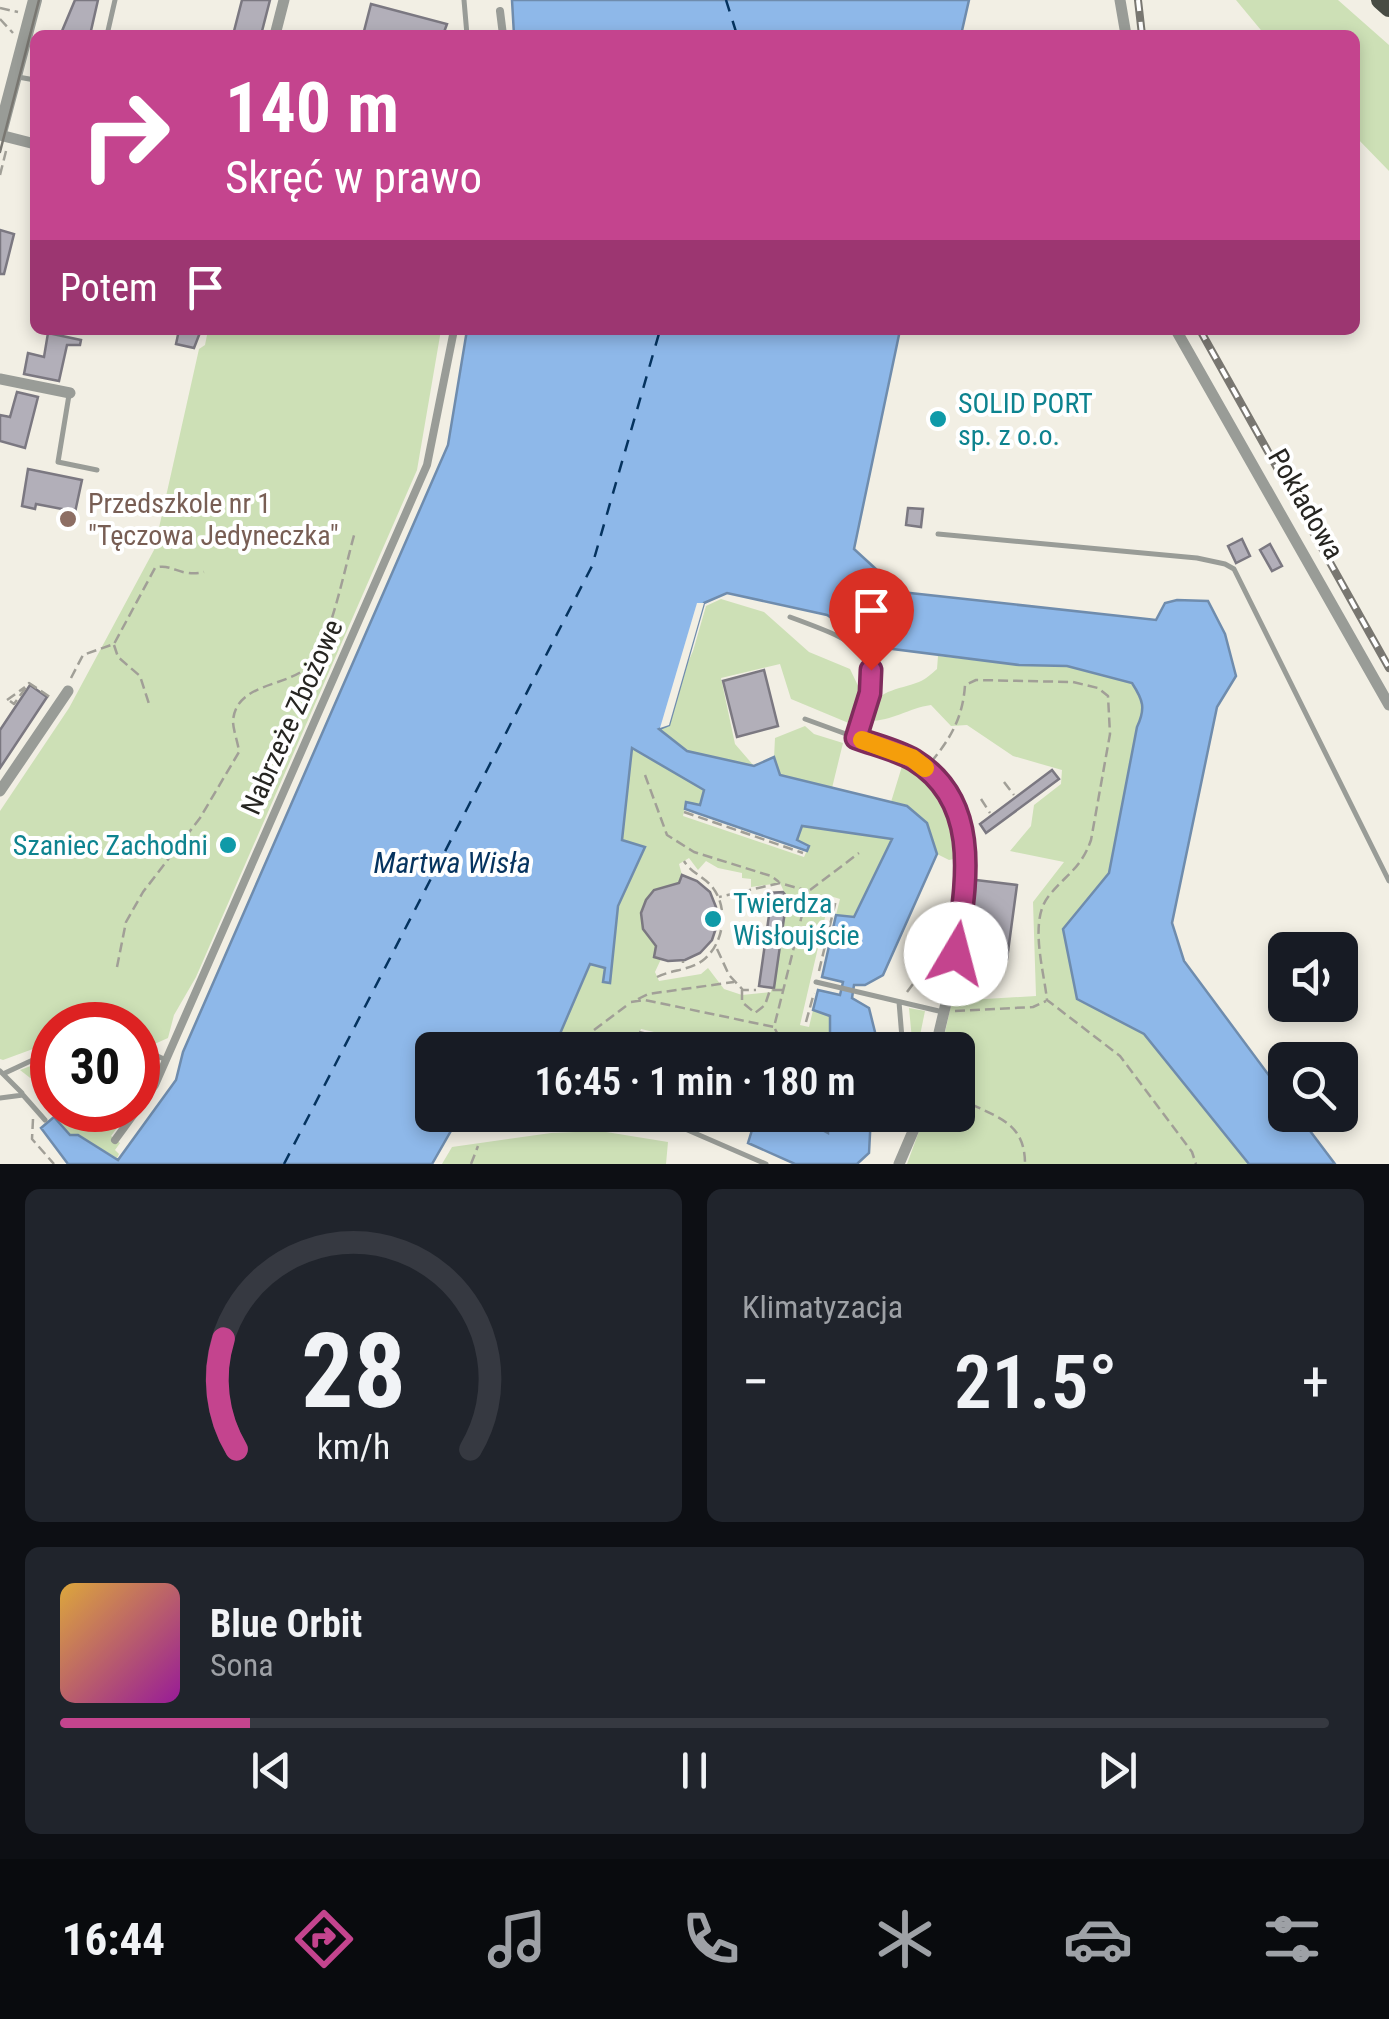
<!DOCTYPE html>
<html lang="pl">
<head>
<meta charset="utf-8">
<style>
	:root { --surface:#171b24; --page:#20242c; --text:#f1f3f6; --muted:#9ea1a6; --line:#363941; --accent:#c4448e }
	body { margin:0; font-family:"Roboto Condensed",sans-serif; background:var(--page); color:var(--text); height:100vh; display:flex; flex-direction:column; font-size:38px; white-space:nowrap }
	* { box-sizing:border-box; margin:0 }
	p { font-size:32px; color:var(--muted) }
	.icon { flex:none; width:55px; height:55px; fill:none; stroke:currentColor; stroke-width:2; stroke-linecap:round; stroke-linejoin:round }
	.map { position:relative; height:1164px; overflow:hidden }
	.sheet { display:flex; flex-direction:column; gap:25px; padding:25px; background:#0d0f14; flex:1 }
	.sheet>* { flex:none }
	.banner { position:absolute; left:30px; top:30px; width:1330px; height:305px; border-radius:15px; box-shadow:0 5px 15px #0003; background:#c4448e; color:#fff; overflow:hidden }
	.tools { position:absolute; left:1268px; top:932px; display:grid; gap:20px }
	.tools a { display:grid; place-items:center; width:90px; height:90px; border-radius:15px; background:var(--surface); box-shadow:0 5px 15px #0003; font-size:50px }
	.speed { position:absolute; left:30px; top:1002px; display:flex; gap:20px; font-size:50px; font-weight:700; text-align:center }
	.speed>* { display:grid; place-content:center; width:130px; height:130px; border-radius:50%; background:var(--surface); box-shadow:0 5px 15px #0003; line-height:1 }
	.speed .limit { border:15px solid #d22; background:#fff; color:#111 }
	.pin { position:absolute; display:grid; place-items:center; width:85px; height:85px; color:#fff; margin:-102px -42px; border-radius:50% 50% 50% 0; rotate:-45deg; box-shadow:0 0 10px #0007 }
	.pin .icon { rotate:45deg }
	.me { position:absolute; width:110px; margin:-55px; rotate:8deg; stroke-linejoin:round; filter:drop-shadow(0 0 8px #0008) }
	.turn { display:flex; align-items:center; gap:35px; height:210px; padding:0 30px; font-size:45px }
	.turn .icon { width:130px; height:130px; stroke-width:2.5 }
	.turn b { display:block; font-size:70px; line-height:85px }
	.then { display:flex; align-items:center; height:95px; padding:0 30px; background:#0003; gap:20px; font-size:38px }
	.big { font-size:75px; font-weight:600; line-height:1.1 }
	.sheet .card { flex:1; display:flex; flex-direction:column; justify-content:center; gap:15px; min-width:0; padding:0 35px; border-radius:15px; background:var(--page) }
	.sheet .dial { align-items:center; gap:0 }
	.dial svg { height:260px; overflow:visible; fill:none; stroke:var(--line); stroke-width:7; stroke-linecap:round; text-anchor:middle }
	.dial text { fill:var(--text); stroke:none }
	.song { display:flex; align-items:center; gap:30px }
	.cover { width:120px; height:120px; border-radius:15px; background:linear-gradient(135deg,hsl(40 70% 55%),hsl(300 70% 35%)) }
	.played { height:10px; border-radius:5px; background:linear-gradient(90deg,var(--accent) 15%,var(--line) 15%) }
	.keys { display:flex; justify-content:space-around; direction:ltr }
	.heat { display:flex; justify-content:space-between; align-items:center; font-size:55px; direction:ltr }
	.sheet .tiles { flex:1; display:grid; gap:25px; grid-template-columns:1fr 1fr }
	.card:last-child { grid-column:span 2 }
	.trip { position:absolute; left:415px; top:1032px; width:560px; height:100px; border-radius:15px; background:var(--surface); box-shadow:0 5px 15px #0003; font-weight:600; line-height:100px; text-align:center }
	.menu { display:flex; height:160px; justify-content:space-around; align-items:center; background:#090b0e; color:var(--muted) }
	.menu .icon { width:70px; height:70px }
	.menu .on { color:var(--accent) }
	.menu b { font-size:45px; color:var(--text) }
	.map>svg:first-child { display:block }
	.green { fill:#cde0b6; fill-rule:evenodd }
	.water { fill:#8eb8e9; stroke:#6f8cad; stroke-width:2.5 }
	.pier { fill:#f2efe4 }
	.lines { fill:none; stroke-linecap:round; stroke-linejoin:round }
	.ferry { stroke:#05335f; stroke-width:2.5; stroke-dasharray:12 10; stroke-linecap:butt }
	.building { fill:#b2afb9; stroke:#7b7881; stroke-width:2.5 }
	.path { stroke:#a19f97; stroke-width:2.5; stroke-dasharray:10 5; stroke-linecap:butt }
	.service { stroke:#999c97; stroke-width:5 }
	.pedestrian { stroke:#999c97; stroke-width:8 }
	.minor { stroke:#999c97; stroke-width:11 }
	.tertiary { stroke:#999c97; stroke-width:14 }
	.trunk { stroke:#484c44; stroke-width:18 }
	.tram { stroke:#797771; stroke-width:2.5 }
	.rail-casing { stroke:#797771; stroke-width:8 }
	.rail { stroke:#fff; stroke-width:4; stroke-dasharray:11; stroke-linecap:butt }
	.route-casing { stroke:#7f2c5c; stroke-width:25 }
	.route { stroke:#c4448e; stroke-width:18 }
	.slow { stroke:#f59e0b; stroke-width:18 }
	.culture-dot { fill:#0f9aa8; stroke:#fff; stroke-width:4 }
	.education-dot { fill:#8d6e63; stroke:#fff; stroke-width:4 }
	.labels { text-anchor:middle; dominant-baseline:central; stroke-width:8; stroke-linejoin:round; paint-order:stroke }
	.culture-label { font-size:28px; fill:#0d838f; stroke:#fff; text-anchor:start }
	.education-label { font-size:28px; fill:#785e54; stroke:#fff; text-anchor:start }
	.street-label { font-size:28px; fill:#262521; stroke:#fff }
	.water-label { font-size:30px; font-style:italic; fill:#05335f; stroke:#fff }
</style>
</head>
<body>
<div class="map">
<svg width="1389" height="1164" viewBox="0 0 1389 1164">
	<rect width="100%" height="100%" fill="#f2efe4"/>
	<path class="green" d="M1236,0H1338L1389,45V171L1355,136V35H1265Z
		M208,330H441L417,470L196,977L174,1015L168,1038L150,1046L138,1041V1025H52V1042L3,1060L0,1059V811L69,708L154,550L199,349L205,345Z
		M721,599L764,612L809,652L850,669L860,690L851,724L791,699L780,664L721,678L735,744L754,766L687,751L658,729L693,651L706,606Z
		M1092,651L1159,696L1126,870L1286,1164H907L925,1115H958V1050H941L952,1001L1036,996L1033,902L1064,862L1010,851L1031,826L1034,805L1061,784L1062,770L1013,756L967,725L951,726L931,705C909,708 892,721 869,721C871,691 893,691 916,683C924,681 930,675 937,669L938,656L1019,665L1067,666Z
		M805,726L814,734L843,743L832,788L780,775L774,758L775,738Z
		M631,747L704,790L700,805L686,802L683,816L804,857L809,846L796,840L802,826L892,839L854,918L836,915L840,899L830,896L800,1025L809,1027L813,1010L830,1015V1050H732L641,1029L636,1042L651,1050H553L591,964L605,968L603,982H610L618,906L644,848L622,840ZM689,858L698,870L706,861L718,868L742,873V878L751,879V887L780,883L787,898L771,992L742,995L724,989L708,968L701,974L659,981L655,972L661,959L654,957L656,946C638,929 637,909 654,890L678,884L682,875L679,864Z
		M903,763C939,785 963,814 964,857L949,860L937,854C928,826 920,810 891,802Z
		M909,1008L925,1011L917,1050H913Z
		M138,1055C161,1067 150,1083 138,1099Z
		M52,1058V1095L20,1070Z
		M52,1106V1110H130L111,1136L120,1143L115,1150L119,1154L117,1158L78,1135H70L51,1114Z
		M600,1131L668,1142L666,1164H442L452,1147L551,1133Z"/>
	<path class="water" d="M512,0H969L961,35H514Z
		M467,330H900L854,549L901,592L1156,620L1165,603L1177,600L1208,601L1225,634L1236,676L1217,707L1172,923L1184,961L1285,1097V1115H1298L1335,1164H1249L1144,1034L1077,999L1063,929L1109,873L1137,727C1146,708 1143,700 1132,683L1067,666L1019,665L877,647L827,615L727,593L704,603L669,725L659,729L687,751L754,766L774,757L780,775L907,806L927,823L937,854L883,975L865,985H854L852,998L869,1008L876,1036L875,1050H830V1016L813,1010L818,990L840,995L843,982L822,977L836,915L854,917L892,839L802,826L797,840L809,846L807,851L685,809L686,802L700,805L704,790L632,748L622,840L645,847L618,906L610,983L603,982L605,968L590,964L553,1050H432V1115H460L432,1164H68L41,1128L54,1117L70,1135H78L118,1160L176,1080L183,1052L448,445Z
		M639,1034L706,1050H651L636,1042Z
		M713,1115H794L828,1133L829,1115H871L869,1153L857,1164H795L748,1143L752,1130Z"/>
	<path class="pier" d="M697,603H704L669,725L660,728Z"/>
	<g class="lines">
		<path class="ferry" d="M726,0L737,35
			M284,1164L592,566L660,330"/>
	</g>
	<path class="building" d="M75,0H98L90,35L62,31Z
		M242,0H270L261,35H233Z
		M371,4L447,24L443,35H363Z
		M0,230L14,234L4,274H0Z
		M179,330H201L194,348L176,344Z
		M48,333L81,340L80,345H67L59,381L24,374L28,353L44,357Z
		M17,392L38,397L25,448L0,441V415L10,417Z
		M28,469L82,480L74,517L61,514L62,509L36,504L35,509L22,506Z
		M908,508L923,509L921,527L906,525Z
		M1242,539L1250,556L1236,563L1228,546Z
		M1270,544L1282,566L1272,571L1260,550Z
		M764,670L778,726L737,737L723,681Z
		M30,685L47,697L0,768V730Z
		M1052,770L1059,779L986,833L980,824Z
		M682,875L697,881L710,892L716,907L717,925L712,940L700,953L685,960L668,961L654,957L656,946L643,929L641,913L646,900L654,890L679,883Z
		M976,880L1017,885L1007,959L967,953Z
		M783,892L787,897L774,988L759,986L771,901L768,893Z"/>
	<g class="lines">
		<path class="path" d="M0,8L18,12
			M0,19L13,33
			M0,175L6,151
			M114,645L118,657L140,676L150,707
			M71,678L83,655L114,644L155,568C171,562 180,578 204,572
			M7,700L25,687
			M10,701L14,704L29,683L50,697
			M931,762C951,738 963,717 965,685L976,680L1073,682L1098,688L1108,696L1110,734L1091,840C1081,869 1065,875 1048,897C1029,922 1044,971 1047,1000L1120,1056L1192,1152L1196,1164
			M645,775L667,835L694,852L771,876L779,882
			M1004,782L1014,795
			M981,799L990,813
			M684,812L803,853
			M810,890L859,853
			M717,949L729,975L743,990H756
			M683,961V963
			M117,967L126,922L143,892L200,818L239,752C238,742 233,730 233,721C236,682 287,688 310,665C330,645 346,562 355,532
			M819,971L836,900
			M657,977C671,970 690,970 702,961C724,945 729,909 713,888C704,876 692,874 684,861
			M742,990V1002L755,1013L765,1005L770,990H784
			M907,992L922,972L941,962
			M638,999L648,994L734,982
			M631,1002L645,1000L774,1027L808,891L780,883L719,897
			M955,1011L1033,1007L1046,1001
			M806,1022L814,993
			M775,1029L786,1050
			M639,1032L717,1050
			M582,1039L630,1003
			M958,1097C991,1117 1025,1118 1025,1164
			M33,1119L32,1139L54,1164
			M471,1164L478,1146"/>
		<path class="service" d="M464,0L467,35
			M107,35L115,0
			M18,77L35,80
			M69,395L58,462L97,470
			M938,534L1197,558L1225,564L1234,569L1389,881
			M790,617C872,647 883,652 856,738
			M805,719L912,758L938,779L959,816
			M816,982L943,1012
			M899,1002L903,1050
			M138,1047L166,1060
			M0,1071L22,1093
			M5,1073L52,1051
			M0,1098L23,1095L45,1120
			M653,1115L766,1164"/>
		<path class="pedestrian" d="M500,11L503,35
			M138,1109L155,1085L427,465L454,330
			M115,1140L137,1110"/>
		<path class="minor" d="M1120,0L1126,35
			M275,35L284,0
			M0,135L35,144
			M1176,330L1389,705
			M0,379L70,393
			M0,791L68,691
			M935,1050C951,978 980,887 959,816
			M899,1164L920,1115"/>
		<path class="tertiary" d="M0,133L35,0"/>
		<path class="trunk" d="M1380,0L1389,8"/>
		<path class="tram" d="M0,152L39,0"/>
		<defs>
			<path id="rail" d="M1138,0L1142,35
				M1200,330L1389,668"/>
		</defs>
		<use href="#rail" class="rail-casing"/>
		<use href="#rail" class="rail"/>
	</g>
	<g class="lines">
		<defs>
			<path id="route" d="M871,670L870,693L856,738C875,745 897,750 914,760C984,803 965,888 956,954"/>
		</defs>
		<use href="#route" class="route-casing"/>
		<use href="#route" class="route"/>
		<path class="slow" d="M862,740L912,758L925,768"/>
	</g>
	<g class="culture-dot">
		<circle cx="938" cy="419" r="10"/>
		<circle cx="228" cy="845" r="10"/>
		<circle cx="713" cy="919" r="10"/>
	</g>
	<circle class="education-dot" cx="68" cy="519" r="10"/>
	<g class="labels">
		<g class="culture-label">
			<text x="958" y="403">SOLID PORT<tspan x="958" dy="32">sp. z o.o.</tspan></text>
			<text x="208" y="845" text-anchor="end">Szaniec Zachodni</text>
			<text x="733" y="903">Twierdza<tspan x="733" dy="32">Wisłoujście</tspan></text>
		</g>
		<g class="education-label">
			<text x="88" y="503">Przedszkole nr 1<tspan x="88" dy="32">"Tęczowa Jedyneczka"</tspan></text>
		</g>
		<g class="street-label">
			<text transform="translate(1306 504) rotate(60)">Pokładowa</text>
			<text transform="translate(292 717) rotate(-66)">Nabrzeże Zbożowe</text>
		</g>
		<g class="water-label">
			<text x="452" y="862">Martwa Wisła</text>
		</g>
	</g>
</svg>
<div class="tools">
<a><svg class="icon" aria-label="sound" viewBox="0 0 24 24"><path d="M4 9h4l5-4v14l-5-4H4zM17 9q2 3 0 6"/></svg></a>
<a><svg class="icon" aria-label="search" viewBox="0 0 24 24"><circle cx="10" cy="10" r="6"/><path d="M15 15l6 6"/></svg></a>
</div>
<div class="speed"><div class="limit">30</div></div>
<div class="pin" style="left:871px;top:670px;background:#d93025"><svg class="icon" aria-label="arrive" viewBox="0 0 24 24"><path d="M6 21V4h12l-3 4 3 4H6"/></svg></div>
<svg class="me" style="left:956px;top:954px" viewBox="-20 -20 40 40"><circle r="19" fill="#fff"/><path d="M0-13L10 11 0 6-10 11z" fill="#c4448e"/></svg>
<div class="trip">16:45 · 1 min · 180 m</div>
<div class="banner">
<div class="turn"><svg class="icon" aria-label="right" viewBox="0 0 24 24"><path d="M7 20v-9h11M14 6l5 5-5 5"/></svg><div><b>140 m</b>Skręć w prawo</div></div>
<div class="then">Potem<svg class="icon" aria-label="arrive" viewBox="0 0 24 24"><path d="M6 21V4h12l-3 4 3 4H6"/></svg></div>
</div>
</div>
<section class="sheet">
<div class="tiles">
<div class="card dial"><svg viewBox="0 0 100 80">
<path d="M14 69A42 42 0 1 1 86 69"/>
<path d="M14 69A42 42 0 0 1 10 35" stroke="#c4448e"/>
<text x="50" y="56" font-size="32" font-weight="700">28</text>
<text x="50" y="72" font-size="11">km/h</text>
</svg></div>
<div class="card"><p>Klimatyzacja</p>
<div class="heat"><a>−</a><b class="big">21.5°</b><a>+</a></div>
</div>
<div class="card">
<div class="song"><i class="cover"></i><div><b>Blue Orbit</b><p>Sona</p></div></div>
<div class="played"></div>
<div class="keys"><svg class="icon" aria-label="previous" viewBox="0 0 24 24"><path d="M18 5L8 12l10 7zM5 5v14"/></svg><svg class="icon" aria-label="pause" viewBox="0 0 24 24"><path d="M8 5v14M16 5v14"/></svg><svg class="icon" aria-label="next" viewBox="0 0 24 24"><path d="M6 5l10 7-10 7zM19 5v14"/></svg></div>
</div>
</div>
</section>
<nav class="menu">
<b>16:44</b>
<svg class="icon on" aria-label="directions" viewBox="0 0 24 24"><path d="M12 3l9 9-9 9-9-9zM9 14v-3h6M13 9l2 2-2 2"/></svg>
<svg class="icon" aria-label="music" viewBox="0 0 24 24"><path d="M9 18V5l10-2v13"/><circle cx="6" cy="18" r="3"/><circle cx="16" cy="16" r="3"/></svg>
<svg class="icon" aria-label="phone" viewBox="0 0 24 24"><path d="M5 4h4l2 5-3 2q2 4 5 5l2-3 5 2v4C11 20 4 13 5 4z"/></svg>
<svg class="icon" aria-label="climate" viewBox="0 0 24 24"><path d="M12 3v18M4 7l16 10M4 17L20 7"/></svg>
<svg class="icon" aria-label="car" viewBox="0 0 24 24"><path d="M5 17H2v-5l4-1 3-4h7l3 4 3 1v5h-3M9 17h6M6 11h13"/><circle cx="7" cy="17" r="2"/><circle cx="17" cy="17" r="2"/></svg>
<svg class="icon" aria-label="filters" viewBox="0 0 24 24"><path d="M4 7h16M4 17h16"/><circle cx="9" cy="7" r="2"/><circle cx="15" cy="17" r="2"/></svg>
</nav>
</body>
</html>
